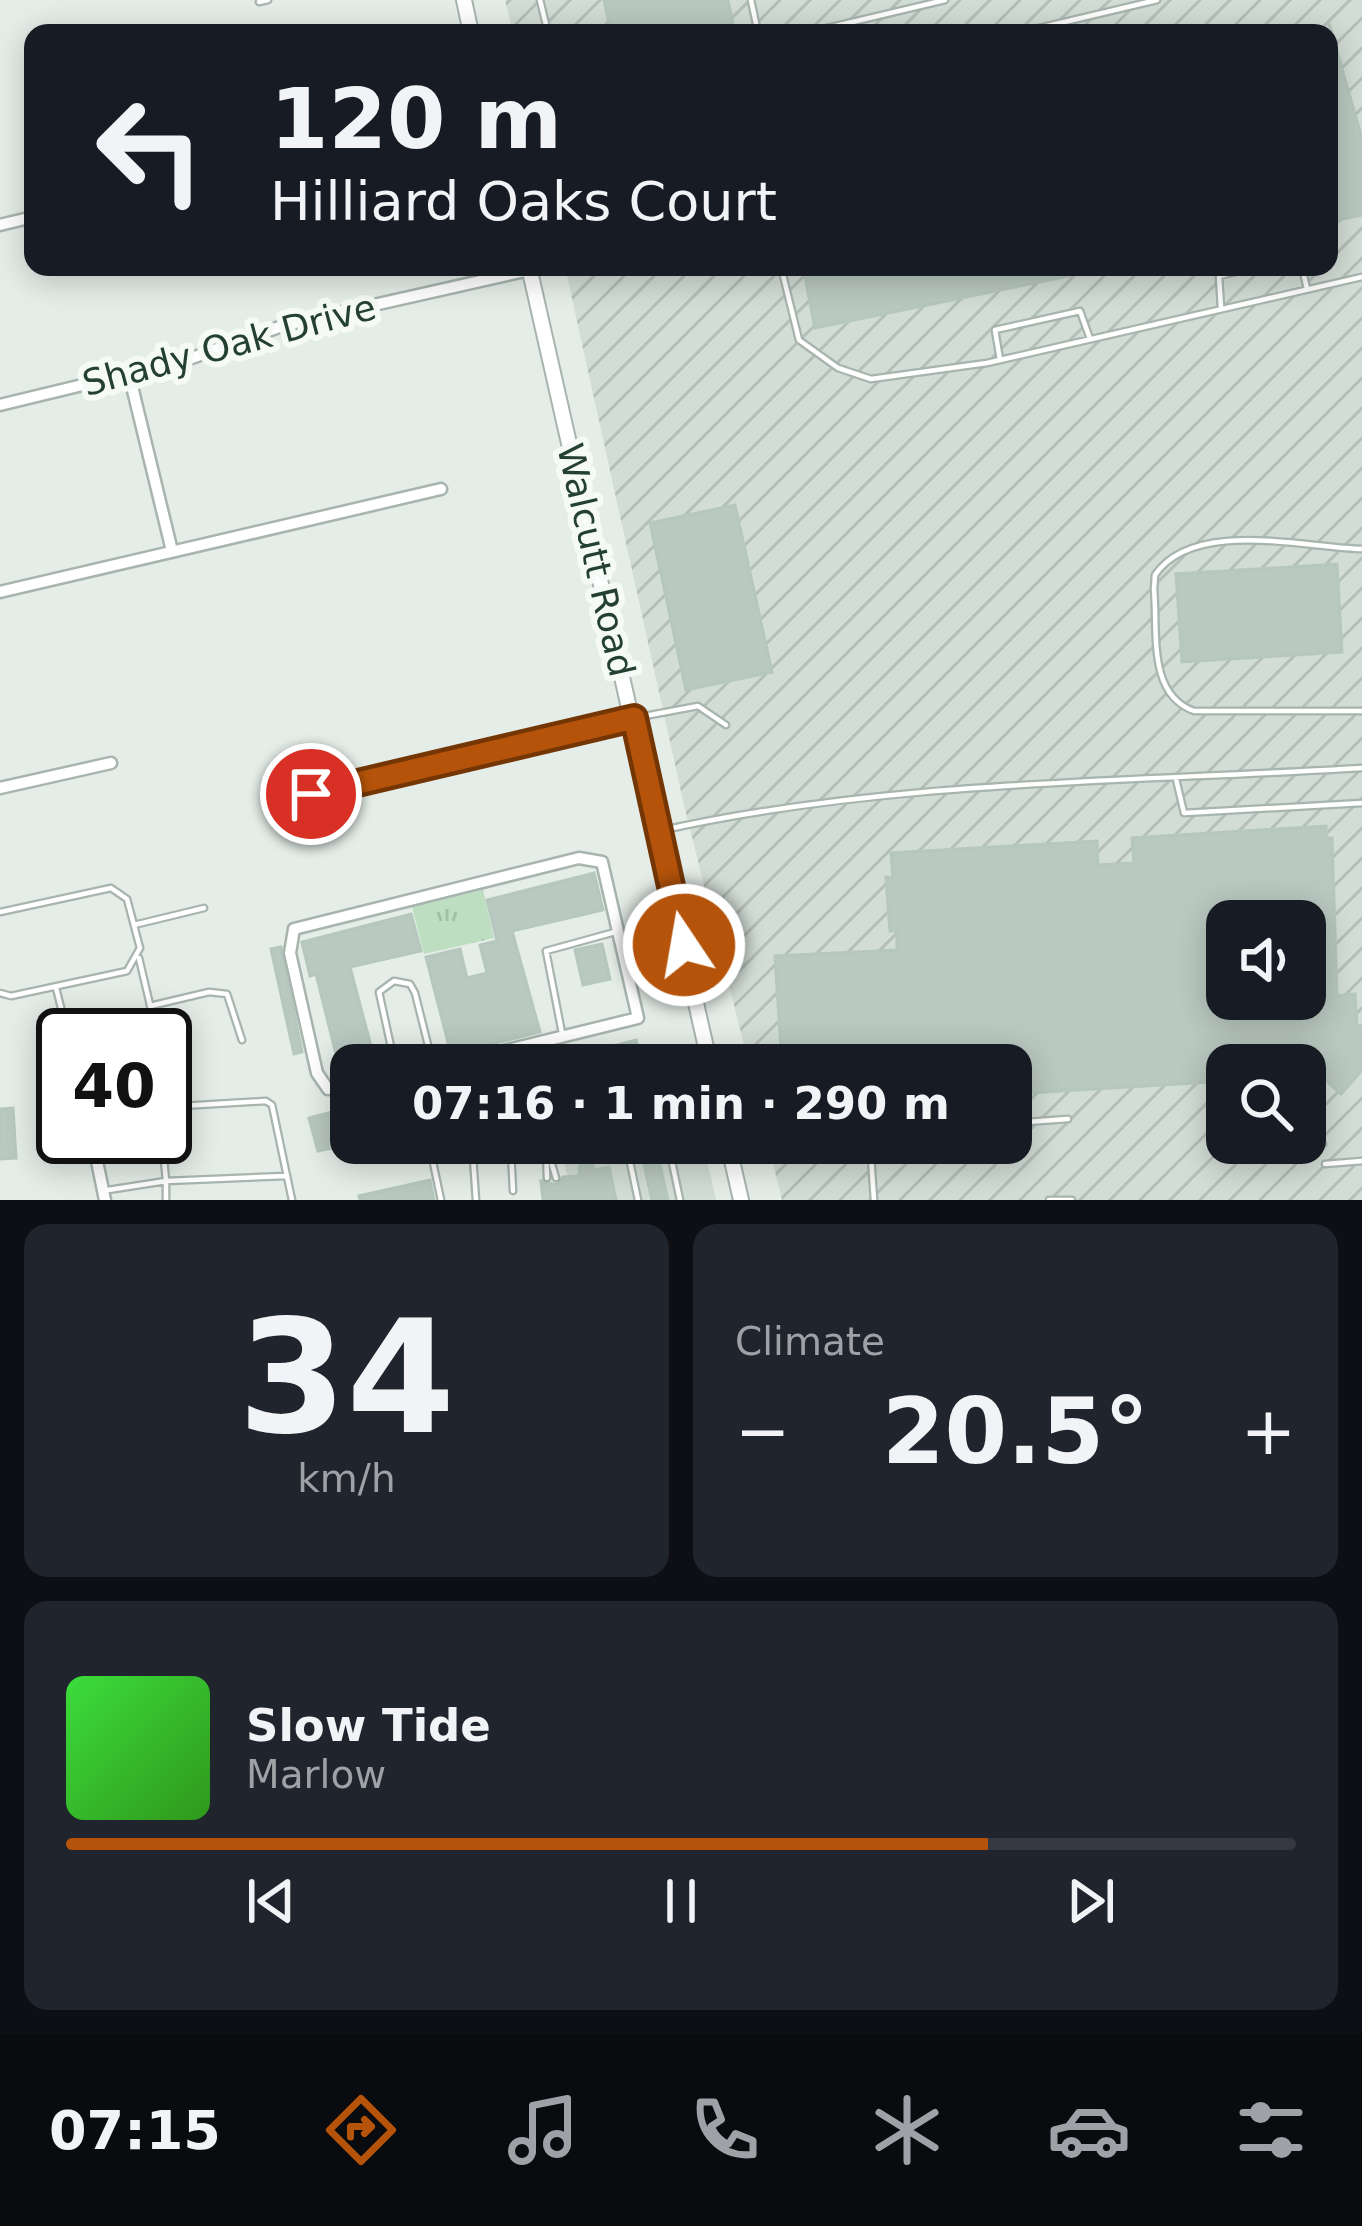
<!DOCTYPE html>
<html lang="en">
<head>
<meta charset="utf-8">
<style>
	:root { --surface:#171b24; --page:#20242c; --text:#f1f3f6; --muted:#9ea1a6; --line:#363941; --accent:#b45309 }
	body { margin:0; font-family:"DejaVu Sans",sans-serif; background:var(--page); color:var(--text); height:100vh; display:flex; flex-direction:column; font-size:45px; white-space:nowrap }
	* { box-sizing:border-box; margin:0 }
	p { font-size:39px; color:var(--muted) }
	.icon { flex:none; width:66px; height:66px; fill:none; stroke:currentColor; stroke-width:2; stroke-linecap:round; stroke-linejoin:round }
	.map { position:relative; height:1200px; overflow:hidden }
	.side { display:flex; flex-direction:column; gap:24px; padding:24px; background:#0d0f14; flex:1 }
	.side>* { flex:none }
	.banner { position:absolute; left:24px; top:24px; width:1314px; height:252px; border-radius:24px; box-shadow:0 6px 30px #0003; background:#171b24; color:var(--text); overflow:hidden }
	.controls { position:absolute; left:1206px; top:900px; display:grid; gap:24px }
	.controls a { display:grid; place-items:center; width:120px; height:120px; border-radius:24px; background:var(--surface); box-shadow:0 6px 30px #0003; font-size:60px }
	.speed { position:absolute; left:36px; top:1008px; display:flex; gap:24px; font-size:60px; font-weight:700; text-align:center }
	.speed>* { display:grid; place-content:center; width:156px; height:156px; border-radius:50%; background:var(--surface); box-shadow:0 6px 30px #0003; line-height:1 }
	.speed .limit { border:6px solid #111; border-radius:18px; background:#fff; color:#111 }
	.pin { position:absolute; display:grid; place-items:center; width:102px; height:102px; color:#fff; margin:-51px; border:6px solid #fff; border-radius:50%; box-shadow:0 3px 12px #0007 }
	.me { position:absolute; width:132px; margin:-66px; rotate:348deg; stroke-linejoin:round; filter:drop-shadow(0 0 9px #0008) }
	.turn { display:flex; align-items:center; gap:42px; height:252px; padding:0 48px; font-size:54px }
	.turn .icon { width:156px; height:156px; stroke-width:2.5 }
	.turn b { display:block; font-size:84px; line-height:102px }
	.big { font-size:90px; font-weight:600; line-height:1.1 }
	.side .card { flex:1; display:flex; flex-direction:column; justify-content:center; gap:18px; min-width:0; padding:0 42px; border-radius:24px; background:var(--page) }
	.side .dial { align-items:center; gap:0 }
	.dial b { font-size:156px; line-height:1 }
	.song { display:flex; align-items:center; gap:36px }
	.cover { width:144px; height:144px; border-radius:18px; background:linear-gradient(135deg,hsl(120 70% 55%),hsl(110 70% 35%)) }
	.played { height:12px; border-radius:6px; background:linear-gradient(90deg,var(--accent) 75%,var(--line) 75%) }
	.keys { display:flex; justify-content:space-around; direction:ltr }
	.heat { display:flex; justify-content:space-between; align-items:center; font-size:66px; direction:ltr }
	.side .tiles { flex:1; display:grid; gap:24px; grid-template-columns:1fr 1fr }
	.card:last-child { grid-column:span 2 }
	.trip { position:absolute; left:330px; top:1044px; width:702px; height:120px; border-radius:24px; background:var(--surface); box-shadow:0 6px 30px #0003; font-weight:600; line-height:120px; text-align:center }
	.tab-bar { display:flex; height:192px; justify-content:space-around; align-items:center; background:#090b0e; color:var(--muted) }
	.tab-bar .icon { width:84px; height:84px }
	.tab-bar .active { color:var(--accent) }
	.tab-bar b { font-size:54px; color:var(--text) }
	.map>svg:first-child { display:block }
	.built { fill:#d2ddd6 }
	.industrial { fill:url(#industrial-furrows); fill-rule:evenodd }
	.grass { fill:url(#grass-tufts) }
	.building { fill:#b9c8c0; stroke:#b6c7be; stroke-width:3; fill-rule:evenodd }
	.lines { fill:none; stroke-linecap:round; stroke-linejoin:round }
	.service-casing { stroke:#a7b5ae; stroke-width:9 }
	.minor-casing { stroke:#a7b5ae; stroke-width:15 }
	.tertiary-casing { stroke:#a7b5ae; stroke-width:18 }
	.service { stroke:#fff; stroke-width:4.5 }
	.minor { stroke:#fff; stroke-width:10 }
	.tertiary { stroke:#fff; stroke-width:14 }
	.route-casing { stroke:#753606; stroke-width:30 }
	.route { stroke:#b45309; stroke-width:21 }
	.labels { text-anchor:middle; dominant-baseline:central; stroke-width:12; stroke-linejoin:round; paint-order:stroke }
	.street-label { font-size:36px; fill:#243f33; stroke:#f5faf6 }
</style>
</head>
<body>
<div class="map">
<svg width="1362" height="1200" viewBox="0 0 1362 1200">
	<defs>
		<pattern id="industrial-furrows" width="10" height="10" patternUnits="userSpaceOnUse" patternTransform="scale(3)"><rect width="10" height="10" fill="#d2ddd6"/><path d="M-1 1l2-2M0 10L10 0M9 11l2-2" fill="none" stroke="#b4bfb8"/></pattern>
		<pattern id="grass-tufts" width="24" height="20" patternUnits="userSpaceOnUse" patternTransform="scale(3)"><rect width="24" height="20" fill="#bedec2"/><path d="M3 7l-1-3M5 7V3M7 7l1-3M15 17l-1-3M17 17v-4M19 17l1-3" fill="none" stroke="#a3c0a7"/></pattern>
	</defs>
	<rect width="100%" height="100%" fill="#e4ede8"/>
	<path class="built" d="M560,1143H703L716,1200H572Z"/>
	<path class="industrial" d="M505,0H1362V1200H782L768,1143H1011V1065H749L684,805L565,267H1329V33H513ZM1227,921H1305V999H1227ZM1227,1065H1305V1143H1227Z"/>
	<path class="grass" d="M483,890L494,938L424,954L412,907Z"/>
	<path class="building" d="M604,0H728L733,24L692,33H611Z
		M1329,23L1362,139V215L1329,222Z
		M803,267H1088V272L815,328Z
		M735,505L772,672L686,690L650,523Z
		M1337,564L1342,652L1182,662L1176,574Z
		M1326,826V838H1332L1337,996L1355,994L1357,1026H1362V1070L1341,1094L1320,1075L1305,1076V1065H1227V1081L1011,1094V1065H782L775,956L897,950V931H890L886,877L893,878L891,853L1097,841L1098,865L1134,863L1132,838ZM1227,921H1305V999H1227Z
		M594,873L603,910L512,931L540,1032L451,1054L426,957L460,949L467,978L487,973L480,945L497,941L487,900Z
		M411,914L421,951L350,967L376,1065H351V1077L342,1078L316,974L310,976L302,942Z
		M602,944L610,979L583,985L575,950Z
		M281,947L302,1052L294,1054L271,949Z
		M636,1040L643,1065H556L555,1061Z
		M351,1107V1144L318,1151L309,1118Z
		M13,1108L16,1158L0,1159V1109Z
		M657,1152L668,1200H652L642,1155Z
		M592,1160L594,1170L609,1167L616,1200H543L541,1181L557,1185L563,1177L579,1176L580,1162Z
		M430,1180L434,1200H360L359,1196Z"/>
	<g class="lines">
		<defs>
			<path id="service" d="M540,0L548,33
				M751,0L758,33
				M259,2L268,0
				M806,33L945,0
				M1018,33L1157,0
				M781,267L799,340L838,368L871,379L987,363L1362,277
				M1302,267L1307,289
				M1221,308L1219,276L1256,267
				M1000,360L995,330L1080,311L1089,336
				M1362,549C1306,548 1193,518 1155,575L1154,589C1158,632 1147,694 1194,711H1362
				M634,718L698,706L726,725
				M1176,779L1184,813L1362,803
				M659,831C885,780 1130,782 1362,768
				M0,912L111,888L127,899L140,948L127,971L11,996L0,993
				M134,925L204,908
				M139,958L157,1035
				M56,988L68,1035
				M150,1006L209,992L227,994L242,1040
				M562,1033L546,951L615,932
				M395,1065L379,992L394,981L410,984L415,993L433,1065
				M165,1107L266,1101L272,1105L292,1200
				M1011,1123L1068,1119
				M162,1137L166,1181L286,1176
				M441,1143L430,1148L441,1200
				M472,1143L476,1200
				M510,1143L511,1152L526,1143
				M626,1143L638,1200
				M668,1143L680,1200
				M870,1143L874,1200
				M1283,1143L1323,1144
				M546,1144L556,1178
				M546,1149L547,1178
				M628,1151L665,1143
				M511,1152L513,1191
				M1325,1164L1362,1161
				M108,1190L166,1181V1200
				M1049,1200H1072"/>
			<path id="minor" d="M0,225L33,217
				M129,374L172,551
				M0,405L186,360L285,325L529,270
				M0,592L441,489
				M0,788L111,763
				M311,794L634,718
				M628,958L684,945
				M351,1087L328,1089L317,1073L290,953L294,929L579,858L602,862L638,1018L447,1065
				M92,1137L105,1200"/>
			<path id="tertiary" d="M464,0L471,33
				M529,267L710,1065
				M728,1143L741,1200"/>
		</defs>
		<use href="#service" class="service-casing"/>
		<use href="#minor" class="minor-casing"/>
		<use href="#tertiary" class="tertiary-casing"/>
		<use href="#service" class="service"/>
		<use href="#minor" class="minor"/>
		<use href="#tertiary" class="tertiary"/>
	</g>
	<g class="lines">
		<defs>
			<path id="route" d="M311,794L634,718L684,945"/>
		</defs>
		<use href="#route" class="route-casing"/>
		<use href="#route" class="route"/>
	</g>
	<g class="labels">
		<g class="street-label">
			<text transform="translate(229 345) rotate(-15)">Shady Oak Drive</text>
			<text transform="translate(596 560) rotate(77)">Walcutt Road</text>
		</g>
	</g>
</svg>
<div class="controls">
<a><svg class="icon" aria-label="sound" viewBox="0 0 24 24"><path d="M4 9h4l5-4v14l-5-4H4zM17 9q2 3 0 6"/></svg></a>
<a><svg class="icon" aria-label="search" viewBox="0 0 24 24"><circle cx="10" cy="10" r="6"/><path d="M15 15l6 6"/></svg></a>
</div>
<div class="speed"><div class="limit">40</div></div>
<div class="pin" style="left:311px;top:794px;background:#d93025"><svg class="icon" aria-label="arrive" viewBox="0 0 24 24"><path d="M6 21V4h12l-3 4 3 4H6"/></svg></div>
<svg class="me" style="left:684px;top:945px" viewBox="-20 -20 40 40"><circle r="17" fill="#b45309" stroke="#fff" stroke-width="3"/><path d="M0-11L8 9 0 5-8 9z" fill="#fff"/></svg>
<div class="trip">07:16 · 1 min · 290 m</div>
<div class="banner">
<div class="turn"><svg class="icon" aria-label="left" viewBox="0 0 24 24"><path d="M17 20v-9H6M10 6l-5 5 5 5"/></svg><div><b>120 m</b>Hilliard Oaks Court</div></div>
</div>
</div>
<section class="side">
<div class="tiles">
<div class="card dial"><b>34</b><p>km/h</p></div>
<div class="card"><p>Climate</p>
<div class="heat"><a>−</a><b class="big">20.5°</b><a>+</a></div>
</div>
<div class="card">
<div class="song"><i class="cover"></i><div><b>Slow Tide</b><p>Marlow</p></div></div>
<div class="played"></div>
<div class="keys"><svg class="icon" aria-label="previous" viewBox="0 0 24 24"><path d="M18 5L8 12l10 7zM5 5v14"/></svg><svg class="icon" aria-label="pause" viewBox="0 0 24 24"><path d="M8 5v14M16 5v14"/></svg><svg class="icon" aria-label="next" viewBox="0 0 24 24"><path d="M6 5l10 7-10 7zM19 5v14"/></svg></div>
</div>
</div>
</section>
<nav class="tab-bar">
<b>07:15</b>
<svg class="icon active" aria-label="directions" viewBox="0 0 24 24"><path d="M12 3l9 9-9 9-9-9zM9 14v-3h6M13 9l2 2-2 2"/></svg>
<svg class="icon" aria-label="music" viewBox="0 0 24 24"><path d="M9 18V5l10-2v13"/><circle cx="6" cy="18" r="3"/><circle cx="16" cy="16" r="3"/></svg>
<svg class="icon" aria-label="phone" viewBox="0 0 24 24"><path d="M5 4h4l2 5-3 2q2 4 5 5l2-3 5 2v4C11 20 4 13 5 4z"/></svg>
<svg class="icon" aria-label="climate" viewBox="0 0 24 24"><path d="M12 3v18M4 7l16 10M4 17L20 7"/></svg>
<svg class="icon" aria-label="car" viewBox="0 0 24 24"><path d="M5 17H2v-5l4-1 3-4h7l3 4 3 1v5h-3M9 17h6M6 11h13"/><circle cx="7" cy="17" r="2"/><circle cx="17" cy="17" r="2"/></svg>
<svg class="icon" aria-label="filters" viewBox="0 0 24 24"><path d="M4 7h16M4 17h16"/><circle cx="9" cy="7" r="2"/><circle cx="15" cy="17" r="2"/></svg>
</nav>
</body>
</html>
